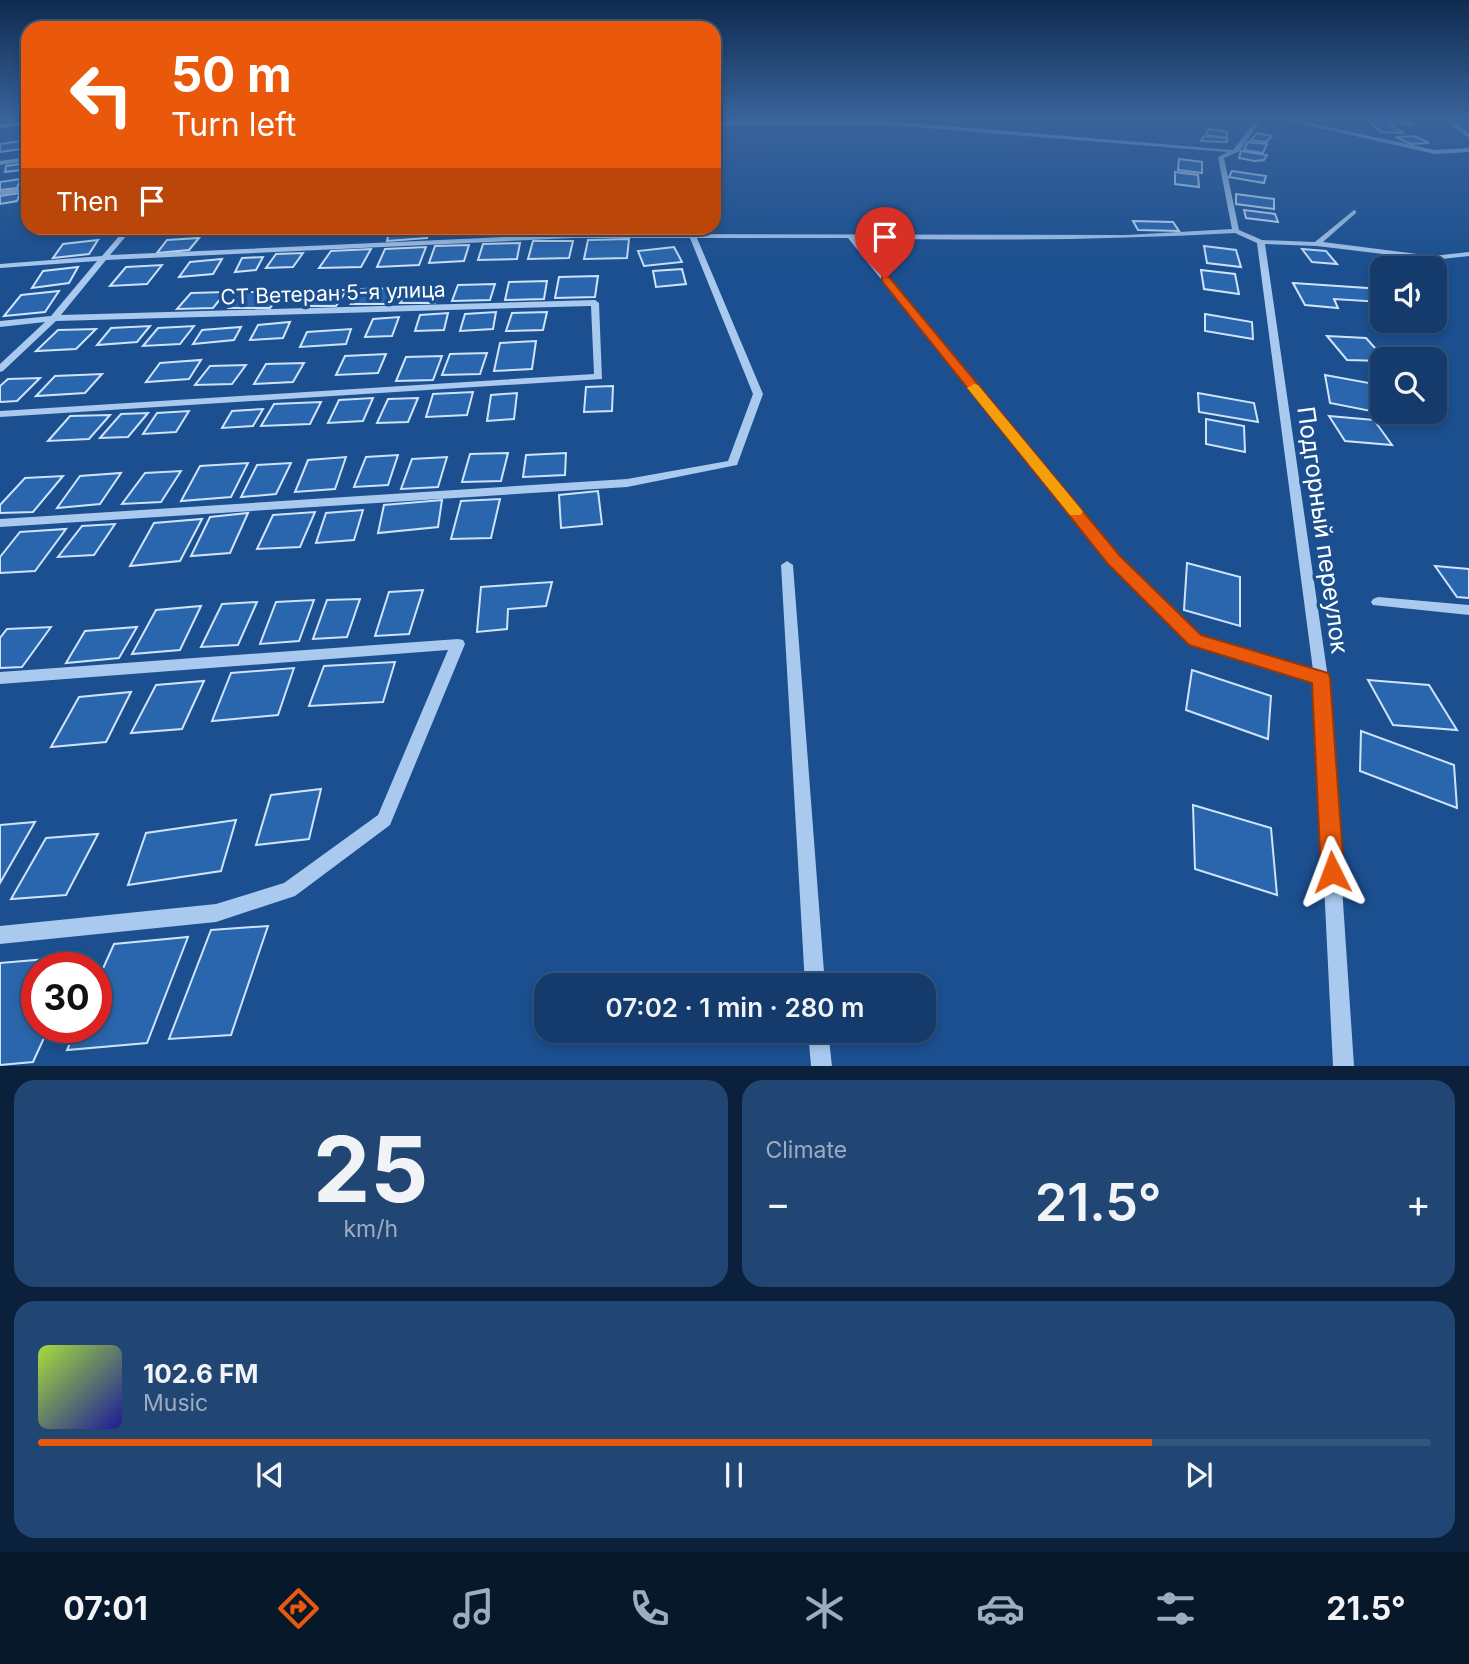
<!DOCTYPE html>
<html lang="en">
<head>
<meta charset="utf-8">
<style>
	:root { --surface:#143b6b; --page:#214673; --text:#f1f3f6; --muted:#9dadc1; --line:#33557e; --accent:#ea580c }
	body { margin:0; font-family:Inter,sans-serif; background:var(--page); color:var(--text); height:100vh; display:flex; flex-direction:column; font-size:26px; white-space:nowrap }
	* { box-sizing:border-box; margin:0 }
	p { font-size:23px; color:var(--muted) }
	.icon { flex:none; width:38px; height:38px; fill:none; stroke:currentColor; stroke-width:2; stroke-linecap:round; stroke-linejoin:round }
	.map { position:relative; height:1066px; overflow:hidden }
	.panel { display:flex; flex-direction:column; gap:14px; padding:14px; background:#0b203b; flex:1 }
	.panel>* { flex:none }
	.top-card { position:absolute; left:21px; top:21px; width:700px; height:214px; border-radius:21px; box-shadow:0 4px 10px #0003,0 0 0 2px var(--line); background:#ea580c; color:#fff; overflow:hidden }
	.buttons { position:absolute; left:1370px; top:256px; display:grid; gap:14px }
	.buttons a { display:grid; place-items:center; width:77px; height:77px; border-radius:14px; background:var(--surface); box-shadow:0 4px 10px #0003,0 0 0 2px var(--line); font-size:35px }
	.speed { position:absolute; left:21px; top:952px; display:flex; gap:14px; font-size:35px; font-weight:700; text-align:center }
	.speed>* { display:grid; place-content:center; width:91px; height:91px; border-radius:50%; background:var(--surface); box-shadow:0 4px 10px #0003,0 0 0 2px var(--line); line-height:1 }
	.speed .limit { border:10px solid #d22; background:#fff; color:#111 }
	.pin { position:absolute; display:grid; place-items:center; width:60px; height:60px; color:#fff; margin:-72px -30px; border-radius:50% 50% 50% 0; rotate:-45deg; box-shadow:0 0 7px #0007 }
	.pin .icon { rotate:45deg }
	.me { position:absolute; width:77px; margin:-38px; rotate:357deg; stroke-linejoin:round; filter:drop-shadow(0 0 5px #0008) }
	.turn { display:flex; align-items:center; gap:24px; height:147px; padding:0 35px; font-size:32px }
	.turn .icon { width:91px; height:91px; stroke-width:2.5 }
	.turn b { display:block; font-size:49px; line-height:60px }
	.then { display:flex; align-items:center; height:66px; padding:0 35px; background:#0003; gap:14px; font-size:26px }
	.big { font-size:52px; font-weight:600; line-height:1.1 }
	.panel .card { flex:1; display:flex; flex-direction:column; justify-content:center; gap:10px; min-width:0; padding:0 24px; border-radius:21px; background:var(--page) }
	.panel .dial { align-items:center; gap:0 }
	.dial b { font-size:91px; line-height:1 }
	.song { display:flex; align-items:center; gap:21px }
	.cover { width:84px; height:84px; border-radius:10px; background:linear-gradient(135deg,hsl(80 70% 55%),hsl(240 70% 35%)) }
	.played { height:7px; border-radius:4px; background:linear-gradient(90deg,var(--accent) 80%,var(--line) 80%) }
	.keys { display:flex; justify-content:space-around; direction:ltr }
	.heat { display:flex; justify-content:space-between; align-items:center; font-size:38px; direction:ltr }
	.panel .tiles { flex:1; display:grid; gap:14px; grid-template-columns:1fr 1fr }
	.card:last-child { grid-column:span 2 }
	.trip { position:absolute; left:534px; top:973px; width:402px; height:70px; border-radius:21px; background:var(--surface); box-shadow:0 4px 10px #0003,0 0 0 2px var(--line); font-weight:600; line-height:70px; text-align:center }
	.menu { display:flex; height:112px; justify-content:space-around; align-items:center; background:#08182b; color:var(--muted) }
	.menu .icon { width:49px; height:49px }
	.menu .on { color:var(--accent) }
	.menu b { font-size:32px; color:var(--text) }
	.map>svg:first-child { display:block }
	.building { fill:#2a66ad; stroke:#cfe3fa; stroke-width:2 }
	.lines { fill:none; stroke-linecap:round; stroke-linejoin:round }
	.minor { fill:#a9c9ee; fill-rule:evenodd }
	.major { fill:#f0f6ff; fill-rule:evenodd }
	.route { fill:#ea580c; stroke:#983908; stroke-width:2 }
	.slow { fill:#f59e0b }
	.labels { text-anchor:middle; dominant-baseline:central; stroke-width:7; stroke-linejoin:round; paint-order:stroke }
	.far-street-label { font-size:21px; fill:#fff; stroke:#1b4f8f }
	.street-label { font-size:24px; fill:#fff; stroke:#1b4f8f }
</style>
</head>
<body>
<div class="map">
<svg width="1469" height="1066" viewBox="0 0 1469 1066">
	<rect width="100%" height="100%" fill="#1b4f8f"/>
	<path class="building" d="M1367,120H1407L1412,124L1389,123L1403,133L1381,132Z
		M1208,129L1227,132L1226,138L1206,135Z
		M1257,133L1272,136L1266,142L1251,140Z
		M1204,136L1227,138V142L1201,141Z
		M1414,136L1429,143L1411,144L1396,137Z
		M28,140V148L0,152V144Z
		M1248,142L1267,144L1263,153L1244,150Z
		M1241,151L1267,155L1264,160L1254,161L1239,158Z
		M1179,159L1202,162V173L1178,170Z
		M28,163V169L5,172L6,166Z
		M1232,171L1266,176L1264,183L1229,177Z
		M1175,172L1198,175L1199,187L1175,184Z
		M21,179L17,188L0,190V182Z
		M20,193L17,201L0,204V196Z
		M1236,194L1274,199V209L1236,204Z
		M1244,210L1275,214L1278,222L1246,218Z
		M1133,221L1173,222L1179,231L1138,230Z
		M390,228H428L427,238L387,241Z
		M482,228H521L518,234L479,235Z
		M530,228H568V231L529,233Z
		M576,228H611L608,232L574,231Z
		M199,238L189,250L157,253L167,240Z
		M629,239L627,258L584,259L588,240Z
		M98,240L89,254L53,258L63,244Z
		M533,241H573L569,258L528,259Z
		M520,243L517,259L478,260L483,244Z
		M469,245L464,261L429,263L435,246Z
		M1204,246L1236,250L1241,267L1207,263Z
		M426,247L419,265L377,267L385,249Z
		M674,247L682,262L644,266L638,251Z
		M371,249L361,267L319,268L331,251Z
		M1302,249L1326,251L1337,264L1312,262Z
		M303,253L293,267L266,268L276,254Z
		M263,257L256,270L235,272L242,258Z
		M222,259L213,274L179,277L190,262Z
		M162,265L147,284L110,286L126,267Z
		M78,267L69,283L32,288L43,271Z
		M682,269L686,284L656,287L653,271Z
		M1201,270L1235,274L1239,294L1204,289Z
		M598,276L595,297L555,298L559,277Z
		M547,281L544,299L505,300L509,282Z
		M1293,283L1382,289V302L1334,299L1338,308L1305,305Z
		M495,284L490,300L452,301L458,285Z
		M410,287H444L435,303H400Z
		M396,288L387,304H351L361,289Z
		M316,290H347L336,306H305Z
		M59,291L45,312L4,316L21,295Z
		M226,292L213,308L177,309L191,293Z
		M243,292H283L270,308H229Z
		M496,312L493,329L460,331L465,314Z
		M547,312L543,330L506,331L512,313Z
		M448,313L444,330L415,331L420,315Z
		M1205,314L1252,322L1253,339L1205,331Z
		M399,317L392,336L365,337L373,319Z
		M290,322L283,338L250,340L258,325Z
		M150,326L137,342L97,345L111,328Z
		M194,326L180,344L143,346L158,328Z
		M241,327L234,340L193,344L202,330Z
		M96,329L76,349L36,351L58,330Z
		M351,329L346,344L300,347L307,332Z
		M1327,336L1366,338L1385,359L1382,361L1347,360Z
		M536,341L532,369L494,371L500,343Z
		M487,353L480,374L442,375L450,354Z
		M386,354L378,373L336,375L345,356Z
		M442,356L433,380L396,381L406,357Z
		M201,360L189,379L146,382L160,363Z
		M304,363L293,382L254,384L266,364Z
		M246,365L232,384L195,385L210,366Z
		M102,374L85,393L36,396L55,376Z
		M1325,375L1369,383L1376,412L1330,403Z
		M40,378L17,401L0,402V386L8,379Z
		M613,386L612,411L584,412L586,387Z
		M473,392L467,415L426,417L433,394Z
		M517,393L514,419L487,421L491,395Z
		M1198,393L1254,403L1258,422L1199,412Z
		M373,398L363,421L328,423L339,400Z
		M418,398L408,422L377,423L388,399Z
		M321,402L310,424L261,426L274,404Z
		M263,409L253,426L222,428L232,411Z
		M189,411L176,432L143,434L157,413Z
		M148,413L128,437L100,438L121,414Z
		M110,415L89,439L48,441L70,416Z
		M1329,416L1374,420L1392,445L1345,441Z
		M1206,419L1244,426L1245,452L1206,444Z
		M508,453L501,481L462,482L470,454Z
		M566,453L565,475L523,477L526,455Z
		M398,455L388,485L354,487L366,457Z
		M346,457L335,489L295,492L308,460Z
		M447,457L438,487L401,489L412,459Z
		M248,463L231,497L181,501L200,466Z
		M291,463L276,494L241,497L257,465Z
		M181,471L161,502L122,504L145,473Z
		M121,473L100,504L57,508L80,476Z
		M63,476L33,512L0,513V505L25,478Z
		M598,491L602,524L561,528L559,495Z
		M500,499L491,538L451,539L461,501Z
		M442,500L438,527L378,533L384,505Z
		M363,510L354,540L316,543L326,513Z
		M315,512L300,547L257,549L273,515Z
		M248,513L230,553L191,556L210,517Z
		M202,519L180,561L130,566L154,523Z
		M115,524L94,555L58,557L82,526Z
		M66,529L35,571L0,573V557L20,532Z
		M1187,563L1240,577V626L1184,610Z
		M1435,566L1469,569V598L1457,597Z
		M552,582L546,606L508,609L507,629L477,632L481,587Z
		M423,590L409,634L375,636L389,592Z
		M360,599L347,637L313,639L327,600Z
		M314,600L299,641L260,644L276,602Z
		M257,602L238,645L201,647L222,604Z
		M201,606L180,650L132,654L156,610Z
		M51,627L22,667L0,668V638L7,629Z
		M137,627L119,658L66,663L85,631Z
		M395,662L383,702L309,706L324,666Z
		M294,668L278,715L212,721L231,673Z
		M1192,670L1271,696L1268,739L1186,710Z
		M1368,680L1429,685L1457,730L1393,725Z
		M204,681L182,729L131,733L156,685Z
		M131,692L106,742L51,747L79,697Z
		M1361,731L1454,765L1457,808L1360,771Z
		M321,789L309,839L256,845L271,795Z
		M1193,805L1271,828L1277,895L1195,869Z
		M236,820L221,871L128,885L146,833Z
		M35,822L0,883V825Z
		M98,834L66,895L11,899L46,838Z
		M268,926L231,1035L169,1039L211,930Z
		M188,937L147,1043L67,1050L77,1027H96V984L114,944Z
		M83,956L77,968H37V1027H49L33,1062L0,1065V963Z"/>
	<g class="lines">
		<path class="minor" d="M1256,120H1261L1240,151L1224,158L1239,230L1262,240L1315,242L1354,210L1356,211V213L1323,242L1433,256L1469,252V256L1433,260L1317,246L1265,244L1328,678L1354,1066H1333L1314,682L1190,644L1110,563L848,238H697L763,394L737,465L627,487L0,527V519L627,479L728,461L753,394L690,238H573L106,260L61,315L595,300L599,303L602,379L0,417V411L594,374L591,306L56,321L3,371L0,372V364L45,322L0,327V321L51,316L97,261L0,268V264L102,256L126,228H133L110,255L573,234L1126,235L1232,229L1218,157L1227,152L888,125H714V121H888L1233,150ZM1235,233L1257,243L1313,670L1200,636L1118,557L856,238C982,241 1109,240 1235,233Z
			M1284,120H1296L1435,150L1469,148V152L1435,154Z
			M1444,120H1450L1469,133V138Z
			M28,157V161L0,165V161Z
			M28,187V191L0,195V191Z
			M787,561L793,565L825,985H805L781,565Z
			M1378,597L1469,605V615L1373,605L1371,602L1373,599Z
			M458,639L463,640L465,644L390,825L295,896L216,922L0,944V926L216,904L284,883L378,815L448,650L0,684V672Z
			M808,1031H828L832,1066H811Z"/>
		<path class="major" d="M28,120V124L0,128V124Z"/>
	</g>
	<linearGradient id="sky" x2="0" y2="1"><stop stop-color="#0f2b4f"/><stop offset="0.44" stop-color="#39639b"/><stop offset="1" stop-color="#39639b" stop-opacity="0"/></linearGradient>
	<rect width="1469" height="270" fill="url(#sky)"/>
	<path class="route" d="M882,277H889L1120,556L1201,635L1328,673L1330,678L1344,872L1340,880L1332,883L1324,880L1321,872L1312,683L1189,645L1108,564L882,281Z"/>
	<path class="slow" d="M974,384L978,385L1080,508L1083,512L1080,515H1070L969,390L967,388Z"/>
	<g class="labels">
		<g class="far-street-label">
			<text transform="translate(333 293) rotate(-2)">СТ Ветеран 5-я улица</text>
		</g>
		<g class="street-label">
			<text transform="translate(1323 530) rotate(82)">Подгорный переулок</text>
		</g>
	</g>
</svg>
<div class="buttons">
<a><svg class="icon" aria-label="sound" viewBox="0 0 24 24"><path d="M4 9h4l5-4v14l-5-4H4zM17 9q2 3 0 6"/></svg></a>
<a><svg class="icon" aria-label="search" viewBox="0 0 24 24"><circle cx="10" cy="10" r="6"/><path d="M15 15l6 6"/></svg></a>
</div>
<div class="speed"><div class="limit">30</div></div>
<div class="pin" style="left:885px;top:279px;background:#d93025"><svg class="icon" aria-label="arrive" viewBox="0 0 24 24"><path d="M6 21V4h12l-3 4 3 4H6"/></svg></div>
<svg class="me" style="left:1332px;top:872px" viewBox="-20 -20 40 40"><path d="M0-17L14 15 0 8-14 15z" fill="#ea580c" stroke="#fff" stroke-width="4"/></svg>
<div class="trip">07:02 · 1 min · 280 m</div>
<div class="top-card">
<div class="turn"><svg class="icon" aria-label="left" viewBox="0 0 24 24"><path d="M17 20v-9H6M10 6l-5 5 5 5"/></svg><div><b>50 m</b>Turn left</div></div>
<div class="then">Then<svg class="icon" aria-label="arrive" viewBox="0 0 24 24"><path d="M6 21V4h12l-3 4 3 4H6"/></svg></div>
</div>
</div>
<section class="panel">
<div class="tiles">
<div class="card dial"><b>25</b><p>km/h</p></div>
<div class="card"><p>Climate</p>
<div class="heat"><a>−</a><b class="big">21.5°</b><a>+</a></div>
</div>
<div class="card">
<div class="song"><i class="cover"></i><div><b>102.6 FM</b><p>Music</p></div></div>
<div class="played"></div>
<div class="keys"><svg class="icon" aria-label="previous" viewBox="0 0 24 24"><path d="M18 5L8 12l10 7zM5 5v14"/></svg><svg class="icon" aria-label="pause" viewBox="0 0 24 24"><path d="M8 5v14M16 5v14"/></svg><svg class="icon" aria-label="next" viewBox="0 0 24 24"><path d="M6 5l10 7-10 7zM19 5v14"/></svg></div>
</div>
</div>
</section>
<nav class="menu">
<b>07:01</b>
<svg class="icon on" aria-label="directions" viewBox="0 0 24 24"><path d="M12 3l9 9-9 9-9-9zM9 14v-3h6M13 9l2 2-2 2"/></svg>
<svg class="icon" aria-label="music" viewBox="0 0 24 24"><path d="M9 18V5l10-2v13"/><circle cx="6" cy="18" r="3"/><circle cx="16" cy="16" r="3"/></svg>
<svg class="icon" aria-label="phone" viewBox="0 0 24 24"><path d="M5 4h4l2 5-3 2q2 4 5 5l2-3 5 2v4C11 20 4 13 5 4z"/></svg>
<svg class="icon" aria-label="climate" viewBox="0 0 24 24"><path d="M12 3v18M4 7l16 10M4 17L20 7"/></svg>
<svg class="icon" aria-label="car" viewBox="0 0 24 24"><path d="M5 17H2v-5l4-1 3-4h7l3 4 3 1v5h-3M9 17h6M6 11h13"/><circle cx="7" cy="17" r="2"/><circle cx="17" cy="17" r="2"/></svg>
<svg class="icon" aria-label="filters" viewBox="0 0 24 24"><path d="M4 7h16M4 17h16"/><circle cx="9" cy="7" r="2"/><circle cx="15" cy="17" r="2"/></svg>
<b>21.5°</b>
</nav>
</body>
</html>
